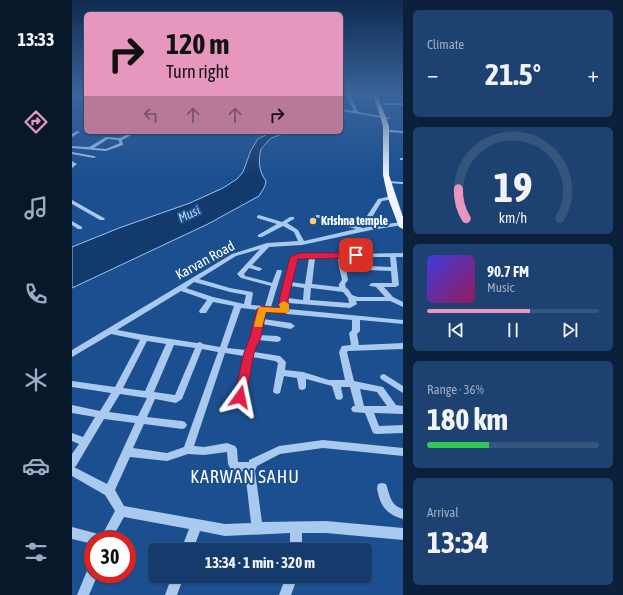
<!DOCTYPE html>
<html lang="en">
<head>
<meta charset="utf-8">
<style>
	:root { --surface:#143b6b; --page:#1d4271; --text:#f1f3f6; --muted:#9dadc1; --line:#33557e; --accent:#e797bd }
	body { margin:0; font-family:"Asap Condensed",sans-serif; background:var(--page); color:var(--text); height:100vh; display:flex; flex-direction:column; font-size:15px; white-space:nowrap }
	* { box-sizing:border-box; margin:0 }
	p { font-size:13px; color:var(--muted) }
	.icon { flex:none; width:22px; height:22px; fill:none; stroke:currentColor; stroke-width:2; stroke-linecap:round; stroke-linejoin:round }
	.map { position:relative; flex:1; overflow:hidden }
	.details { display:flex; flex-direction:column; gap:10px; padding:10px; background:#0b203b; width:220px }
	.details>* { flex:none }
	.top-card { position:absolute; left:12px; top:12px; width:259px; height:122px; border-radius:6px; box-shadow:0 1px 3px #0004,0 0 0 1px var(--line); background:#e797bd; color:#111; overflow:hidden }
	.speed { position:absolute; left:12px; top:531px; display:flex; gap:8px; font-size:20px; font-weight:700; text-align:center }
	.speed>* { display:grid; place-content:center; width:52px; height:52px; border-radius:50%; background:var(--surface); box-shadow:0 1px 3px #0004,0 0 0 1px var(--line); line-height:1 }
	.speed .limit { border:6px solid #d22; background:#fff; color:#111 }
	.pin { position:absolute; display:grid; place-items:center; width:34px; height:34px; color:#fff; margin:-17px; border-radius:8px; box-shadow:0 2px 6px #0006 }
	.me { position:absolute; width:44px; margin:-22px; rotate:12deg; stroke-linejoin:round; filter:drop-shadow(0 0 3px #0008) }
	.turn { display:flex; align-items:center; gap:14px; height:84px; padding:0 16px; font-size:18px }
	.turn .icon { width:52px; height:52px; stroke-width:2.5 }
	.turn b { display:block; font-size:28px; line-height:34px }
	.lanes { display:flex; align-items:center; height:38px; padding:0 16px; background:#0003; justify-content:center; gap:20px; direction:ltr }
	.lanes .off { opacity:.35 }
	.big { font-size:30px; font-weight:700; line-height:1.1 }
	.details .tile { flex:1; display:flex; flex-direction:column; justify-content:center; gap:6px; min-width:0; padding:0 14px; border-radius:6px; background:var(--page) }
	.details .dial { align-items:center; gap:0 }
	.dial svg { height:104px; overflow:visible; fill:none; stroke:var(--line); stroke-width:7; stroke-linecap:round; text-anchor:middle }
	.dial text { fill:var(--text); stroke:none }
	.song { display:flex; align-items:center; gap:12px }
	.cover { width:48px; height:48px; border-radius:6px; background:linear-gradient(135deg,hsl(240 70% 55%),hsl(330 70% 35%)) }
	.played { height:4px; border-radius:2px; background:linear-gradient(90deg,var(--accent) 60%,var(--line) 60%) }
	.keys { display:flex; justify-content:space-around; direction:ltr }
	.heat { display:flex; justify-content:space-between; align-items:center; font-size:22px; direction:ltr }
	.charge { height:6px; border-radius:3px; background:linear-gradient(90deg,#34c759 36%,var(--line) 0) }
	.trip { position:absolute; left:76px; top:543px; width:224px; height:40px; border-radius:6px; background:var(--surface); box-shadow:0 1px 3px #0004,0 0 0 1px var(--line); font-weight:700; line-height:40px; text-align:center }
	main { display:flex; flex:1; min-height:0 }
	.dock { display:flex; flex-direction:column; width:72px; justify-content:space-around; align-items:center; background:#08182b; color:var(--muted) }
	.dock .icon { width:28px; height:28px }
	.dock .current { color:var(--accent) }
	.dock b { font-size:18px; color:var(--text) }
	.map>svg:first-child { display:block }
	.water { fill:#123a6d; stroke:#9cc4f0 }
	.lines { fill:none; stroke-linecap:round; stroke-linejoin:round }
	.minor { fill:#a9c9ee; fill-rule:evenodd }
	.major { fill:#f0f6ff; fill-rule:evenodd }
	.route { fill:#e11d48; stroke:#92132f }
	.slow { fill:#f59e0b }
	.poi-dot { fill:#ffd166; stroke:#1b4f8f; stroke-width:1.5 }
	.labels { text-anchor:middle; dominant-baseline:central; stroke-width:4; stroke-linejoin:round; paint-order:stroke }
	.far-poi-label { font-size:12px; font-weight:bold; fill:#fff; stroke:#1b4f8f; text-anchor:start }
	.far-water-label { font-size:13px; font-style:italic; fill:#b5d3f5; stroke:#1b4f8f }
	.street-label { font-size:14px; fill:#fff; stroke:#1b4f8f }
	.near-neighbourhood-label { font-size:18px; letter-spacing:1px; fill:#fff; stroke:#1b4f8f }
</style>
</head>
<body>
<main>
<nav class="dock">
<b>13:33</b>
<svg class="icon current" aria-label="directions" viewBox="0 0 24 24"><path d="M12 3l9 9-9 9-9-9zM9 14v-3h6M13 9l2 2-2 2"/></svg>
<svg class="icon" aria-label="music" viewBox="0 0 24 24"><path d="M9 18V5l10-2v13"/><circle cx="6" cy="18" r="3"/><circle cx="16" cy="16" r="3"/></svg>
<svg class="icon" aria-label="phone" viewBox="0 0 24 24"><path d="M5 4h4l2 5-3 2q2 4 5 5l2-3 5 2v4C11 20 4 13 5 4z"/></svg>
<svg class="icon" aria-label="climate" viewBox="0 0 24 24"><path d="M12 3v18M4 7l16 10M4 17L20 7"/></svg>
<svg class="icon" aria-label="car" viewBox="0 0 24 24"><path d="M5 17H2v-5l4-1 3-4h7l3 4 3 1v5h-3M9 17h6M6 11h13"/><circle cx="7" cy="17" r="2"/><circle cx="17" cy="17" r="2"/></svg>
<svg class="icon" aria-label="filters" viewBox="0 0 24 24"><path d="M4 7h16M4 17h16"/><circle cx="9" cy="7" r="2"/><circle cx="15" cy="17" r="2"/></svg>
</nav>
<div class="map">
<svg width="331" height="595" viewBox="0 0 331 595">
	<rect width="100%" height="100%" fill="#1b4f8f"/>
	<path class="water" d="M199,132H216L199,138L189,149C186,161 187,172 194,181L193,186L187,196L136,224L0,288V247L47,228L118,203L151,188L165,179L171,172L179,150L186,139Z"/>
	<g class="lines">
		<path class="minor" d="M269,94L304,95L303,97L279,96L286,112L319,118L317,119L269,111V109L282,111L275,96H269Z
			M0,95L14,98V100L0,97Z
			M312,103H331V105H311Z
			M318,130L331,131V133L317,132L316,131Z
			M5,131L8,132L0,137V134Z
			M60,132H65L50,140L51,145L34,151L0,148V146L17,147L34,137L48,138ZM36,139L46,140L48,143L34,149L22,148Z
			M0,152L22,156L24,157L22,158L0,154Z
			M328,158H331V160H328Z
			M0,161L5,164L0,168Z
			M314,181L331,182V184L316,183H314Z
			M320,196L322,197V199L310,201L299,219L301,226L329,222L331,223V225L299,230L230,245L197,247L180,265L189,268L190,269L189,270L187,271L177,268L172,274L173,276L200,283L205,270H209L210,271L199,307L209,308L208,300L219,257L221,255L331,253V257H324L327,285L324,287H312L321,297L331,302V307L318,301H284L285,304L278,308L216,303V309L331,320V324L288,320V331L285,334L287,345L331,343V349L276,351L275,352L282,381L311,387L324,405L331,406V414L302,413L307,426L331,425V433L304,434L301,433L293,413L281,412L279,409L281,406H283L278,387H269L271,397L270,399L267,400L264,399L260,386L234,379V387L233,389L230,390L227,389L225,378L212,376L208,393L205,394L202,393L201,391L206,363L203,361L180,357L172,397L171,399L168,400L165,399L164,397L172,356L153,353L122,446L132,447L155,443L163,446L165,449L166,462H177V460L207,446L251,440L331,448V456L251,448L208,454L185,466L183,471L190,522L254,521L331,528V540L254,533H230V550H218V533L153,536L128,531L121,550H109L117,529L52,517L39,540H21V544L0,539V527L30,535L43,511L33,495L0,476V454L7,444L0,441V433L11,437L23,417L0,413V405L28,411L39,393L0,387V381L43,387L68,340L39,334L0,357V350L160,254L195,243L226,241L222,232L211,226L190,237H186V235L205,224L185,218V216L187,215L210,222L218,217H222V219L215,223L226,230L232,241L284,229L244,217V215H248L291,228L296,227L293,219L306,199ZM188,249L165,274L169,278L199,286L193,306L179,305L181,293L180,292L158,288L127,279L164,256ZM266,257L267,267L270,280L267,284V287L240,284L243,258ZM273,257H318L319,267L274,265ZM225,258H237L233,284L219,282ZM274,269L319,271L320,283H300L297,285L298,286L304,287L313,297H286L280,295L276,289L274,288L273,284L276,280ZM122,282L158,292L174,295L172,304L141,297L114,288ZM219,286L232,288L231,300L216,298ZM239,288L271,292L276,298L277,303L238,300ZM109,291L135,300L127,311L128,313H134L141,302L162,306L148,347L131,344L128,342L125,343L73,335L45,330ZM169,308L186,310L179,337L174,350L155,348ZM193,312L280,320V330L277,333L279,345L270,346L267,352L273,380H257L231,372L213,370L214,362L208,356L182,352L186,340L205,342L208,341L209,339L208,337L205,336L187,335L190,324L219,329L223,326L219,323L191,319ZM75,341L94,344L73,391L51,388ZM102,345L123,348L103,395L82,392ZM130,349L146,352L112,447L95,453L61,448L72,424L110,429L113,428L115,425L113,422L110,421L75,417L83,399L104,403L110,399ZM288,389L305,392L315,406H292ZM48,394L75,398L66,416L37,412ZM32,419L63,423L35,484L2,467L4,466ZM155,452L156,464L159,470L163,472L173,471L179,523L153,524L52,506L43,490L58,457L95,461L116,454L132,455Z
			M0,200L32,218L33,219L32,220H28L0,204Z
			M0,221L10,227V229H6L0,225Z
			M312,374L331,386V393L309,379L308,377L309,375Z
			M310,483L314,484C318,495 318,505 331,509V519C314,514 308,506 305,488L306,484Z
			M21,564V574H26L17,595H5L17,566Z
			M100,576H112L105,595H93Z
			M214,576H226L219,595H207Z"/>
		<path class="major" d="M301,94H305L317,126V175L331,217V229L327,227L316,198L311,175V126Z"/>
	</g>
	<linearGradient id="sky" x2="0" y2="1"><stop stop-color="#0f2b4f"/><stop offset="0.53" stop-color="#39639b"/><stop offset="1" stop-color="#39639b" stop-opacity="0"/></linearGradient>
	<rect width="331" height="177" fill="url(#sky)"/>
	<path class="route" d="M227,253H284L288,255L284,258L226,259L216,300L217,311L213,314L194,312L189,337L182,353L174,397L172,400L168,401L164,400L162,397L172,353L178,337L185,309L190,306L208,308L207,300L218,257Z"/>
	<path class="slow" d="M212,301L217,304V311L216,313L194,312L190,327H183L182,325L187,307L208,308L207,304Z"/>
	<circle class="poi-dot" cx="241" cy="221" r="4"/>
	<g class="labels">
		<g class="far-poi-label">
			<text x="249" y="221">Krishna temple</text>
		</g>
		<g class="far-water-label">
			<text transform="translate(117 214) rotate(-25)">Musi</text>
		</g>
		<g class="street-label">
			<text transform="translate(133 260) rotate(-29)">Karvan Road</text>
		</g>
		<g class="near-neighbourhood-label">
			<text x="173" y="476">KARWAN SAHU</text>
		</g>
	</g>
</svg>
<div class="speed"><div class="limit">30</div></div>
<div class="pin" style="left:284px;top:255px;background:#d93025"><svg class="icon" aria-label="arrive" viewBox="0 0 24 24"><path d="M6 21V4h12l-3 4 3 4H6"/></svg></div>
<svg class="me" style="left:168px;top:397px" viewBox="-20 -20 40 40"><path d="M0-17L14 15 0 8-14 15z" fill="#e11d48" stroke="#fff" stroke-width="4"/></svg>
<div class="trip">13:34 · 1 min · 320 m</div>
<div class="top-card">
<div class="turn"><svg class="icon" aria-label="right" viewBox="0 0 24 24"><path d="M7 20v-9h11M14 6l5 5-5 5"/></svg><div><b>120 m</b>Turn right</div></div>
<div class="lanes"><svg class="icon off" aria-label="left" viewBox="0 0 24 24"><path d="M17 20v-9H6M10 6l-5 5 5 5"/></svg><svg class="icon off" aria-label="ahead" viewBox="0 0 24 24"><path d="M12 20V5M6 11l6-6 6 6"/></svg><svg class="icon off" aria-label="ahead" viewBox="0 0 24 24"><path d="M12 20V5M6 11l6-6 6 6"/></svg><svg class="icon" aria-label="right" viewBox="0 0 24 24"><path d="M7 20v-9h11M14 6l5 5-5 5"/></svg></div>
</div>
</div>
<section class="details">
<div class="tile"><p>Climate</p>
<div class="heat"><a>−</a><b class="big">21.5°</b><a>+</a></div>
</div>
<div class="tile dial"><svg viewBox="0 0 100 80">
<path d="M14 69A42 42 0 1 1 86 69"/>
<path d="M14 69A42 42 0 0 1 8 46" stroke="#e797bd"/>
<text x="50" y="56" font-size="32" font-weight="700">19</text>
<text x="50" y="72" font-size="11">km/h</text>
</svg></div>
<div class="tile">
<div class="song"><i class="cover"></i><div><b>90.7 FM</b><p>Music</p></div></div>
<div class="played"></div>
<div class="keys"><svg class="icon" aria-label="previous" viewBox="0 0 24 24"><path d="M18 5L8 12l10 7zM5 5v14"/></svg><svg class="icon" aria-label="pause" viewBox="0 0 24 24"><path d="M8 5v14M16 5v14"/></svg><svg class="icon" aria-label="next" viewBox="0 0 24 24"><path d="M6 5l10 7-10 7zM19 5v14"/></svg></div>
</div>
<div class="tile"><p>Range · 36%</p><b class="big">180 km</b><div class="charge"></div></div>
<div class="tile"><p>Arrival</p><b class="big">13:34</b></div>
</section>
</main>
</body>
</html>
